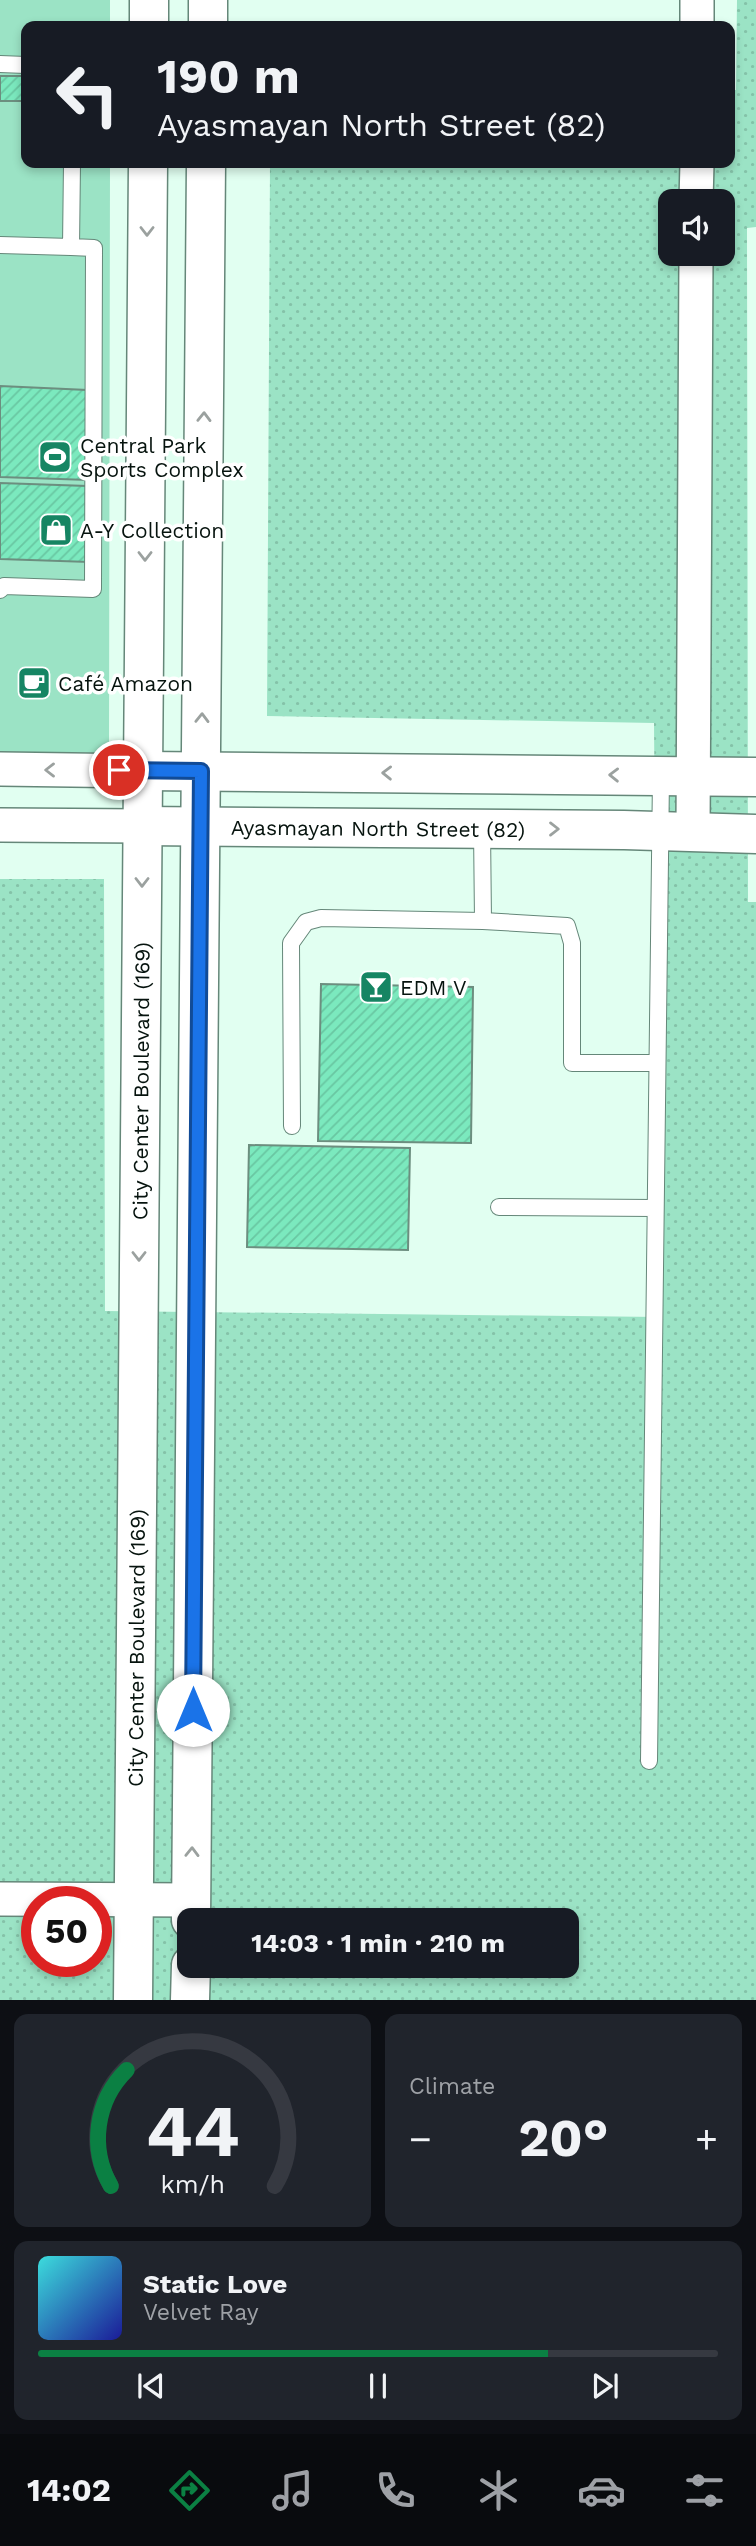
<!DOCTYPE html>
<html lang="en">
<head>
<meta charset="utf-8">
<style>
	:root { --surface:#171b24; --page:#20242c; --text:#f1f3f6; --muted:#9ea1a6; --line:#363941; --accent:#0b8043 }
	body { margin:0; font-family:"Work Sans",sans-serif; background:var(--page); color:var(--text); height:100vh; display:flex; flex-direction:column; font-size:26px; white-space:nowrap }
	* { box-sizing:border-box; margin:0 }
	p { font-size:23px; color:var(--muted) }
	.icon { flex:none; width:38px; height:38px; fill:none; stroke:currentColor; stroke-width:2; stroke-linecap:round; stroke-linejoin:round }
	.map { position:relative; height:2000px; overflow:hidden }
	.side { display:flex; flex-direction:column; gap:14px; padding:14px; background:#0d0f14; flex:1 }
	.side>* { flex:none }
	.banner { position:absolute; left:21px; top:21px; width:714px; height:147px; border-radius:14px; box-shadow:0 4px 10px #0003; background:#171b24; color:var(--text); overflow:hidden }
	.buttons { position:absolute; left:658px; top:189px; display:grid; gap:14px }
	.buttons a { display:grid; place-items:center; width:77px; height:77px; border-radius:14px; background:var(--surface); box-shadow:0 4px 10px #0003; font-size:35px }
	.speed { position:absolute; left:21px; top:1886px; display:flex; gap:14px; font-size:35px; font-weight:700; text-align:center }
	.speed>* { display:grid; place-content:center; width:91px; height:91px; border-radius:50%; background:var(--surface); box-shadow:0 4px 10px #0003; line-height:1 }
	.speed .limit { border:10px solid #d22; background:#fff; color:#111 }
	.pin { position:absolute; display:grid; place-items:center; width:60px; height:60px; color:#fff; margin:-30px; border:4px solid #fff; border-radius:50%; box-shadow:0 2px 7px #0007 }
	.me { position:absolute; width:77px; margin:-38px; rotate:0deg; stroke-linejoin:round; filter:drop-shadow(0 0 5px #0008) }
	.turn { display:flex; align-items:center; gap:24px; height:147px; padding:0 21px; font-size:32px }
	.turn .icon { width:91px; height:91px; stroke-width:2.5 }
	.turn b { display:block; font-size:49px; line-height:60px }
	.big { font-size:52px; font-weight:700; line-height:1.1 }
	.side .tile { flex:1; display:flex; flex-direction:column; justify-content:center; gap:10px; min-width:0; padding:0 24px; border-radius:14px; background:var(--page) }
	.side .dial { align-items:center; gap:0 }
	.dial svg { height:182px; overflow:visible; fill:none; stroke:var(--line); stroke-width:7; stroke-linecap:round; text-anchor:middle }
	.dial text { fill:var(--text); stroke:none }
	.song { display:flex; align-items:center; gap:21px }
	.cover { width:84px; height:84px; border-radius:10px; background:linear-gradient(135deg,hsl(180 70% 55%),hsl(240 70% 35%)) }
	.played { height:7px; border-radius:4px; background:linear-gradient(90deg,var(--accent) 75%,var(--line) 75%) }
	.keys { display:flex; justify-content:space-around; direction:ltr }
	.heat { display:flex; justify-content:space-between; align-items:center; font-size:38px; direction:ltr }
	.side .tiles { flex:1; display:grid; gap:14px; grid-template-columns:1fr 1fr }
	.tile:last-child { grid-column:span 2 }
	.trip { position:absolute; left:177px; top:1908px; width:402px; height:70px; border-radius:14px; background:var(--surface); box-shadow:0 4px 10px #0003; font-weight:700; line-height:70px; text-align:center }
	.menu { display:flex; height:112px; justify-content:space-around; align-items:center; background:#090b0e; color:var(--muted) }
	.menu .icon { width:49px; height:49px }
	.menu .active { color:var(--accent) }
	.menu b { font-size:32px; color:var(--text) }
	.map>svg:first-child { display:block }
	.grass { fill:url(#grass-dots); fill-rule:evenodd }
	.garden { fill:#9be3c5 }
	.building { fill:url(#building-hatch); stroke:#6c8e7f; stroke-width:2 }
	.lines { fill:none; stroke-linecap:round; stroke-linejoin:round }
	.lane-casing { stroke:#658779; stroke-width:18 }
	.street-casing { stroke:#658779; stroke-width:36 }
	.secondary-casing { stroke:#658779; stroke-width:41 }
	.lane { stroke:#fff; stroke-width:16 }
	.street { stroke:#fff; stroke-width:33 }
	.secondary { stroke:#fff; stroke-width:38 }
	.oneway { stroke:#9ba19f }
	.route-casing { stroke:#114b97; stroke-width:18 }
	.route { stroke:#1a73e8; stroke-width:12 }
	.labels { text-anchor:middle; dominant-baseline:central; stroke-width:7; stroke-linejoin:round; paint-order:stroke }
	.poi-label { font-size:21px; fill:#06130e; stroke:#fff; text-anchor:start }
	.street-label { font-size:21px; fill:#06130e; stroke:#fff }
</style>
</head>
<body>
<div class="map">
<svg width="756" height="2000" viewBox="0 0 756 2000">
	<defs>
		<pattern id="grass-dots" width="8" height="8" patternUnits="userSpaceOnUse" patternTransform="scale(1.75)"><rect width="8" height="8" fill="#9be3c5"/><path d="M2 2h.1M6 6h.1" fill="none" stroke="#84c2a8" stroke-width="1.8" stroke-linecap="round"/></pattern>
		<pattern id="building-hatch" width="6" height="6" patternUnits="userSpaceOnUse" patternTransform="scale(1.75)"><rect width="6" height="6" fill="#7be9be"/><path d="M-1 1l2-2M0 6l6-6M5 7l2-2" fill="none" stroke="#69c7a2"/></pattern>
	</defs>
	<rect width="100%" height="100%" fill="#e1fff1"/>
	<path class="grass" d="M737,0H756V227L747,228L748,902H756V2000H0V879H104L105,1311L659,1317L654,723L267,716L270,163H730V90H736ZM670,201H723V254H670ZM37,1902H96V1962H37ZM189,1920H567V1965H189Z"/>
	<path class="garden" d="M0,0H110V26H26V163H110L109,753L0,752Z"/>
	<path class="building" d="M0,76H26V101H0Z
		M0,386L87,390L88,480L0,477Z
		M0,483L87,486L89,562L0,559Z
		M321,984L473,987L471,1143L318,1141Z
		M249,1145L410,1148L408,1250L247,1247Z"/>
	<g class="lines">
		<defs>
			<path id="lane" d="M0,64L26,65
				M0,245L71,247L72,163
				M0,590L4,586L93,589L94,248L71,247
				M483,921L567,926L572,943V1063H657
				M292,1126L291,943L306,922L321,918L483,921L482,829
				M499,1207L655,1208
				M649,1761L661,776"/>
			<path id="street" d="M697,26V0
				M696,201L697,163
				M0,769L143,771
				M0,825L142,826
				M693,832L696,254
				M0,1899L191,1900"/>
			<g id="secondary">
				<path d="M149,26V0"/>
				<path d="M208,26V0"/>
				<path d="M143,771L756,777"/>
				<path id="s1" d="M142,826L624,830L756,834"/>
				<path d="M191,1920L206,163"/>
				<path id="s2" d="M133,2000L148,163"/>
				<path d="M190,2000L191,1965"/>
			</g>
		</defs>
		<use href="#lane" class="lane-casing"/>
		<use href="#street" class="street-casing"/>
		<use href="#secondary" class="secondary-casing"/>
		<use href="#lane" class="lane"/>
		<use href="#street" class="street"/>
		<use href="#secondary" class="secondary"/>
	</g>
	<defs><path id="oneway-chevron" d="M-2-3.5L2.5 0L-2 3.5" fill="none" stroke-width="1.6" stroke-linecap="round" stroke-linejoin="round" transform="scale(1.75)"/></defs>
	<g class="oneway">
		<use href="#oneway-chevron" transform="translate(147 231) rotate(90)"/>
		<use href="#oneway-chevron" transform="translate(204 417) rotate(-89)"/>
		<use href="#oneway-chevron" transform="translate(145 556) rotate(90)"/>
		<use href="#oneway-chevron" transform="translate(202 718) rotate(-89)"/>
		<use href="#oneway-chevron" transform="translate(50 770) rotate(-180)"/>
		<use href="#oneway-chevron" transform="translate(387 773) rotate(-179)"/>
		<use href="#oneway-chevron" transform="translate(614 775) rotate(-179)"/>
		<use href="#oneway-chevron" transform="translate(554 829)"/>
		<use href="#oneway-chevron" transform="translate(142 882) rotate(90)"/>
		<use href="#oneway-chevron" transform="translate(139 1256) rotate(90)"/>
		<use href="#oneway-chevron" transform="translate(192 1852) rotate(-89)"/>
	</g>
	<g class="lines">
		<defs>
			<path id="route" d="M119,770L201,771L193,1710"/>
		</defs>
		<use href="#route" class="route-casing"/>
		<use href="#route" class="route"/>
	</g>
	<defs>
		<symbol id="stadium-square" viewBox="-11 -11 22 22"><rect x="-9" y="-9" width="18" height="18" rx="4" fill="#168563" stroke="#fff"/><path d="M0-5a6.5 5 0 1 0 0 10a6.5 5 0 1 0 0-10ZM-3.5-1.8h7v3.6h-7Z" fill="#fff"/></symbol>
		<symbol id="shop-square" viewBox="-11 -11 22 22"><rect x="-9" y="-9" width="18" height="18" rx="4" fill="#168563" stroke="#fff"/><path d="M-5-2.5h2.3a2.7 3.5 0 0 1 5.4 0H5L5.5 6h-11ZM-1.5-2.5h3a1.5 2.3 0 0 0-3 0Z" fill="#fff"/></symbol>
		<symbol id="cafe-square" viewBox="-11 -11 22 22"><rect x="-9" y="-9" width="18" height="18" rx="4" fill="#168563" stroke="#fff"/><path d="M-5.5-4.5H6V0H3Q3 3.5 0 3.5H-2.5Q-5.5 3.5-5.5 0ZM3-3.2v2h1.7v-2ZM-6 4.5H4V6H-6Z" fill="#fff"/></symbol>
		<symbol id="bar-square" viewBox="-11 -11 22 22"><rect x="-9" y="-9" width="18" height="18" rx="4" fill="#168563" stroke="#fff"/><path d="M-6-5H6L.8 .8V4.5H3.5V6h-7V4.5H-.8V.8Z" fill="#fff"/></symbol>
	</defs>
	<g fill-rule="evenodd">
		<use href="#stadium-square" x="36" y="438" width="38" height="38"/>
		<use href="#shop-square" x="37" y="511" width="38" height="38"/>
		<use href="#cafe-square" x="15" y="664" width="38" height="38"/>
		<use href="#bar-square" x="357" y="968" width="38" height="38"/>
	</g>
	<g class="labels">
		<g class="poi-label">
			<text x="80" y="445">Central Park<tspan x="80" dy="24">Sports Complex</tspan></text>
			<text x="80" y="530">A-Y Collection</text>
			<text x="58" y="683">Café Amazon</text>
			<text x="400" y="987">EDM V</text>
		</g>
		<g class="street-label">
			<text stroke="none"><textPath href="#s1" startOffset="236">Ayasmayan North Street (82)</textPath></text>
			<text stroke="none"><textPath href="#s2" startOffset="919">City Center Boulevard (169)</textPath></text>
			<text stroke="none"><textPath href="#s2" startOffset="352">City Center Boulevard (169)</textPath></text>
		</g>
	</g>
</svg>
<div class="buttons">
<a><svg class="icon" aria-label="sound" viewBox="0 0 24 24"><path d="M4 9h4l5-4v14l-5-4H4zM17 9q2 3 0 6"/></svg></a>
</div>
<div class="speed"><div class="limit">50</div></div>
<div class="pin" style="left:119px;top:770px;background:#d93025"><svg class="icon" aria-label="arrive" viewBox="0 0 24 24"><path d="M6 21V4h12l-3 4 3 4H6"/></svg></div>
<svg class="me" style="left:193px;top:1710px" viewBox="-20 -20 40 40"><circle r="19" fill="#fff"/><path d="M0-13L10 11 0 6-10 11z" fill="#1a73e8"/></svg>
<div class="trip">14:03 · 1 min · 210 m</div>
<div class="banner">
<div class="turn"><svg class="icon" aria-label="left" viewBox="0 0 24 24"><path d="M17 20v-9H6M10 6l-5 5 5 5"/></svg><div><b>190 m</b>Ayasmayan North Street (82)</div></div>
</div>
</div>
<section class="side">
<div class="tiles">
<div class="tile dial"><svg viewBox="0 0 100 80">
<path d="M14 69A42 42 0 1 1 86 69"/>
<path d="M14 69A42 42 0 0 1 21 18" stroke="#0b8043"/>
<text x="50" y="56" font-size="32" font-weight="700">44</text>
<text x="50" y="72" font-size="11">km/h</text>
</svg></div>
<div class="tile"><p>Climate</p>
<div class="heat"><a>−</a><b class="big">20°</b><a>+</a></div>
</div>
<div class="tile">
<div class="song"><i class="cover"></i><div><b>Static Love</b><p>Velvet Ray</p></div></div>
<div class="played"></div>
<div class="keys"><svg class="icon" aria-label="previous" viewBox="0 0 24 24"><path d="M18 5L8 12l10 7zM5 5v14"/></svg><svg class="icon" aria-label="pause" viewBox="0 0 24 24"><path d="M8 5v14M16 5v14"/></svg><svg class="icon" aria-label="next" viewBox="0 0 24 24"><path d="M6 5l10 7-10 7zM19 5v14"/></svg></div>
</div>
</div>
</section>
<nav class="menu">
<b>14:02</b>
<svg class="icon active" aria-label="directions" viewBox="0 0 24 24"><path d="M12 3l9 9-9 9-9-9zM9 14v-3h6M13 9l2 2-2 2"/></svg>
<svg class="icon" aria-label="music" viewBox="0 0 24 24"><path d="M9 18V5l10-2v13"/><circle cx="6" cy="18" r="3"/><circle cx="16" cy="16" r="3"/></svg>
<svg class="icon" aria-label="phone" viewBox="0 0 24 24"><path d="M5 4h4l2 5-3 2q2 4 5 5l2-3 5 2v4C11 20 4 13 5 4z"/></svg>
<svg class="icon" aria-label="climate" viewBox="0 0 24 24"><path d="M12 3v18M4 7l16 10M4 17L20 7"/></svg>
<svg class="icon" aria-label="car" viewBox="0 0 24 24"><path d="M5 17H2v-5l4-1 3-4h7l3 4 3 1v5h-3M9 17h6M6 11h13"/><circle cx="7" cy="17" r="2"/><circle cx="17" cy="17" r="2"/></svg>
<svg class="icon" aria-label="filters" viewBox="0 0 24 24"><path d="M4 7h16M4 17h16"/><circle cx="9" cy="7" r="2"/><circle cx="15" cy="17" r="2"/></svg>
</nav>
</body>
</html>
